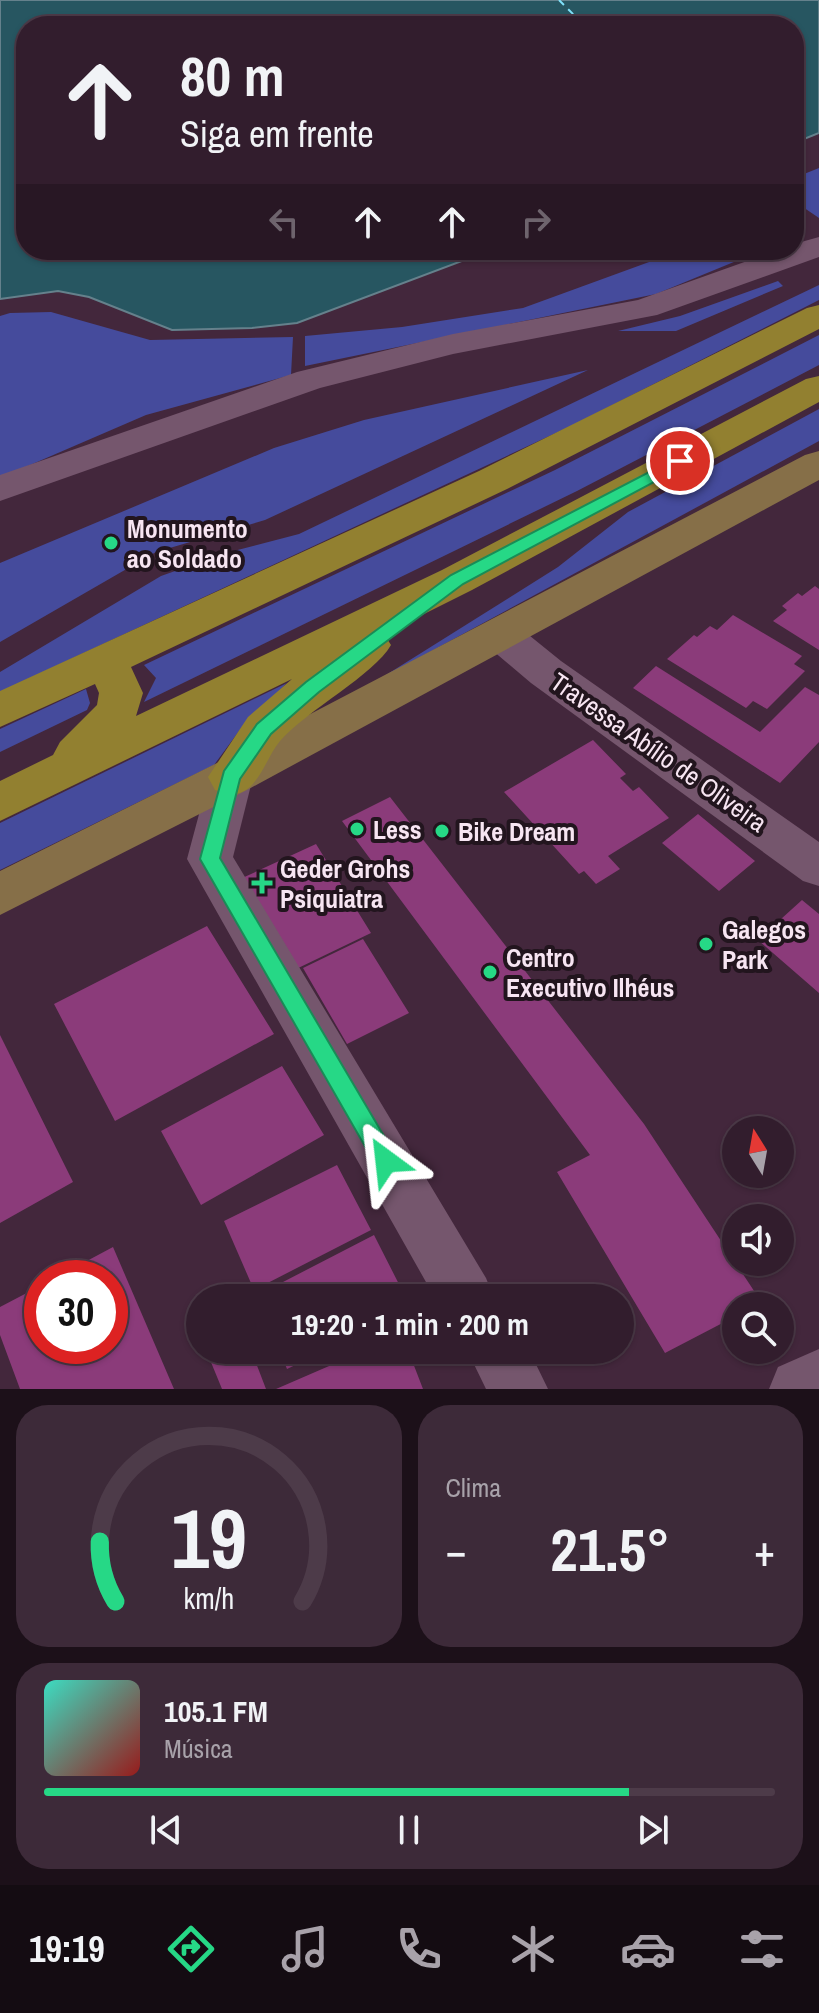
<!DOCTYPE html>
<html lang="pt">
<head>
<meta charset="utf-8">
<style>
	:root { --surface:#321d2d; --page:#3d2a39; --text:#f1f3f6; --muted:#a8a2aa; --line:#4d3b49; --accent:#26d886 }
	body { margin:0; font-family:"Archivo Narrow",sans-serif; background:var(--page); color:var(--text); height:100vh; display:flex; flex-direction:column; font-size:30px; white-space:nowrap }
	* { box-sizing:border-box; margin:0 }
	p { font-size:26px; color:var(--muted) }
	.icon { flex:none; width:44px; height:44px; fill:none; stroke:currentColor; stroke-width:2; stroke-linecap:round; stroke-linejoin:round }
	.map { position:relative; height:1389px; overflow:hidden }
	.panel { display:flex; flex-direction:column; gap:16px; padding:16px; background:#1c1019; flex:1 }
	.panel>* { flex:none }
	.top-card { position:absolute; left:16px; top:16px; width:788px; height:244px; border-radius:32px; box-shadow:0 2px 6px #0004,0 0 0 2px var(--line); background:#321d2d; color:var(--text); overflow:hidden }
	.needle { width:52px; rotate:349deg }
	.controls { position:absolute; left:722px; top:1116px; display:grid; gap:16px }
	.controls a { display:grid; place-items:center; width:72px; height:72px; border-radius:50%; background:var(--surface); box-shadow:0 2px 6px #0004,0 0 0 2px var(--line); font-size:40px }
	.speed { position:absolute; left:24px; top:1260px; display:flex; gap:16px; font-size:40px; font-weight:700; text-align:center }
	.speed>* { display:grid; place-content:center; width:104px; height:104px; border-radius:50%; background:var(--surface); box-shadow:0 2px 6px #0004,0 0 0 2px var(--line); line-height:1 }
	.speed .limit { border:12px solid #d22; background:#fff; color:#111 }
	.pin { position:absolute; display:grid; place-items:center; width:68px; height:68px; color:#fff; margin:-34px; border:4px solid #fff; border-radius:50%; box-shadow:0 2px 8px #0007 }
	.me { position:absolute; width:88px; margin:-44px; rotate:330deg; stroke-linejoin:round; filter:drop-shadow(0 0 6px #0008) }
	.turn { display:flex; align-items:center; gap:28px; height:168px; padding:0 32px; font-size:36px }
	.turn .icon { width:104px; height:104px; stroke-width:2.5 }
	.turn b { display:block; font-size:56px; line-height:68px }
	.lanes { display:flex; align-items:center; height:76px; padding:0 32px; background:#0003; justify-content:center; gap:40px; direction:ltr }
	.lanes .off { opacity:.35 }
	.big { font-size:60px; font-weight:800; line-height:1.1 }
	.panel .widget { flex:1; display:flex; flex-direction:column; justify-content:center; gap:12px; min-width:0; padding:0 28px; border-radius:32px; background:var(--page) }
	.panel .dial { align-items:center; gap:0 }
	.dial svg { height:208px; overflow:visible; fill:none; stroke:var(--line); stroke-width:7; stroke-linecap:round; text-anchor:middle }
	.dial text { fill:var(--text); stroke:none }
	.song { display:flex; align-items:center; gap:24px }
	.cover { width:96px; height:96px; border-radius:12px; background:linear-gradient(135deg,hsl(170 70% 55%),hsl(0 70% 35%)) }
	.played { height:8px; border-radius:4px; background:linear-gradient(90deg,var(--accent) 80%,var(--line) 80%) }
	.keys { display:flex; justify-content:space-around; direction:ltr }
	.heat { display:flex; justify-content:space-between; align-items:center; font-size:44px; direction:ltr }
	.panel .tiles { flex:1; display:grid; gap:16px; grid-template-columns:1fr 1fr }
	.widget:last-child { grid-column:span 2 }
	.trip { position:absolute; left:186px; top:1284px; width:448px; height:80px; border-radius:40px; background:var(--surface); box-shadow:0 2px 6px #0004,0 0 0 2px var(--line); font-weight:800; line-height:80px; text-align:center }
	.menu { display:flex; height:128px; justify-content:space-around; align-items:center; background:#140c12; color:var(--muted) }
	.menu .icon { width:56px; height:56px }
	.menu .selected { color:var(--accent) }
	.menu b { font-size:36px; color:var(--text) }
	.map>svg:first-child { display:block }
	.green { fill:#454b9c }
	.water { fill:#275661; stroke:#65818c; stroke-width:2 }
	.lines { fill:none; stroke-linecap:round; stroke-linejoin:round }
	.ferry { stroke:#7fe1fa; stroke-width:2; stroke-dasharray:7 6; stroke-linecap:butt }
	.building { fill:#8b3b7a }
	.street { fill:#75566d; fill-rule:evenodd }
	.secondary { fill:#75566d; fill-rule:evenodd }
	.primary { fill:#866f48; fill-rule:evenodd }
	.highway { fill:#928030; fill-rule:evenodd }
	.route { fill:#26d886; stroke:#198c57; stroke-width:2 }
	.poi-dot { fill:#26d886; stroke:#22151e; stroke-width:3 }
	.labels { text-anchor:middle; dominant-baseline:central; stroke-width:8; stroke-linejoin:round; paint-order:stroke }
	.poi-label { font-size:26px; font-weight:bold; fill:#f7e5f2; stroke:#22151e; text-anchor:start }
	.street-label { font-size:26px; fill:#f7e5f2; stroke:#22151e }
</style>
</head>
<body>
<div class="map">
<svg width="819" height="1389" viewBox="0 0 819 1389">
	<rect width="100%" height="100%" fill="#43273c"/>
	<path class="green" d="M819,168V218L794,201V178Z
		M682,250H763L656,294L305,366V336L402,327L523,308Z
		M778,281L783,286L676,331H618L680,316Z
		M819,285V300L571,426L0,692V672L161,576L226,553L299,534Z
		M51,312L150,340L293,337L291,375L146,415L0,478V316L10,313Z
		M819,335V365L577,491L144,702L156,678L144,665L555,470Z
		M588,370L265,520L156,552L0,642V563L274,448L364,420Z
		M819,409V441L378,680L558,567L628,512Z
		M287,683L242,727L214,765L0,870V823Z
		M86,689L90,703L87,710L0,752V729Z"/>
	<path class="water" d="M0,0H819V133L794,143V26H26V250H491L297,323L252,328L172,330L89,297L58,291L0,299Z"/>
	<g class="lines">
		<path class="ferry" d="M559,0L585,26"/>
	</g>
	<path class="building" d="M815,586L819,589V650L773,621L787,610L782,606L798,593L802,596Z
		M733,615L802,656L794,664L805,671L767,709L753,701L746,708L667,659L694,635L697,637L710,626L717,630Z
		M656,666L760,732L805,687L819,695V742L780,783L633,688Z
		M593,740L626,774L620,778L633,791L639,787L669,818L608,856L620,869L596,884L584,871L579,874L504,792Z
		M390,797L644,1124L762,1303L755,1306H736V1316L665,1353L557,1172L590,1155L342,821Z
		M698,814L755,861L719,891L662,843Z
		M316,844L371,933L292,971L240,879Z
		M802,900L819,914V993L758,940Z
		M207,926L274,1034L115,1121L54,1004Z
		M363,939L409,1013L347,1044L303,968Z
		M0,1035L73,1182L0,1223Z
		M282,1066L324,1135L201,1205L161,1131Z
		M337,1165L371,1230L254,1290L224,1221Z
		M374,1235L406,1298H252Z
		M113,1247L174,1389H20L0,1335V1307L42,1285V1346H110V1278H55Z
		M206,1350H251L266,1389H222Z
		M279,1350H327L287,1369Z
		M366,1350H408L423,1389H276Z"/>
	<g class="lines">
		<path class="street" d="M819,237V257L657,315L453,354L320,388L0,501V475L297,372L453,334L638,300L778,250H794V244Z
			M500,619L514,623L561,661L819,842V886L803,881L531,683L486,645L480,634L486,623Z
			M231,759L247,765L253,777L233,857L486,1278L494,1298H435L187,859L209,777L215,765Z
			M467,1350H529L548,1389H486Z"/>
		<path class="secondary" d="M819,1349V1389H769L778,1367Z"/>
		<path class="primary" d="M819,451V480L247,790L0,915V871L215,764L805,455Z"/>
		<path class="highway" d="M819,305V329L507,489L131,667L143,693L136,716L442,570L806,379L819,376V402L472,590L384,634L391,645C374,675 307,710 280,741C268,755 260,783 244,791C233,797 226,794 215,790L208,777L248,717L292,679L0,821V781L53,755L60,742L97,705L99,693L95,684L0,727V691L479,471L807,308Z"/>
	</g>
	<path class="route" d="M680,456L686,457V465L463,584L319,692L271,734L240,779L220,858L394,1153L398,1161L394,1169L386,1172L378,1169L200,859L224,771L257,724L306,682L451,575Z"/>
	<g class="poi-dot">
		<circle cx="111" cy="543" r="8"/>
		<circle cx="357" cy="829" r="8"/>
		<circle cx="442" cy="831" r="8"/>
		<path d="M258 871h8v8h8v8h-8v8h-8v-8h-8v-8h8z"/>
		<circle cx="706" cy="944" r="8"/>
		<circle cx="490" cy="972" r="8"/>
	</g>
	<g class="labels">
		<g class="poi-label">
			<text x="127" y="528">Monumento<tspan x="127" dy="30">ao Soldado</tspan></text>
			<text x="373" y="829">Less</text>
			<text x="458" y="831">Bike Dream</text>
			<text x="280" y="868">Geder Grohs<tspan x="280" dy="30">Psiquiatra</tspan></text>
			<text x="722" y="929">Galegos<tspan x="722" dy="30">Park</tspan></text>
			<text x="506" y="957">Centro<tspan x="506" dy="30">Executivo Ilhéus</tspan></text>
		</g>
		<g class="street-label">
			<text transform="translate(659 752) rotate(35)">Travessa Abílio de Oliveira</text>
		</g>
	</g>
</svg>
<div class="controls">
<a><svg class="needle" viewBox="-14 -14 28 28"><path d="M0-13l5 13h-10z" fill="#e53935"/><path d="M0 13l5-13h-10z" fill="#a8a2aa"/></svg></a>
<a><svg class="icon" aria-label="sound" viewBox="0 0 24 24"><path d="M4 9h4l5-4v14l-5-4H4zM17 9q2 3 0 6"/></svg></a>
<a><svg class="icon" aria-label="search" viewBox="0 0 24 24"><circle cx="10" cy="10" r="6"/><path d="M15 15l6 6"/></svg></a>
</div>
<div class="speed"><div class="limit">30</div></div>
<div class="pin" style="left:680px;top:461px;background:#d93025"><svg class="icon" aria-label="arrive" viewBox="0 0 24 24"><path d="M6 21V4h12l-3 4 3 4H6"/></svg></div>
<svg class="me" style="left:386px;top:1161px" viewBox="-20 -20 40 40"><path d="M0-17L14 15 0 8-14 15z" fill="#26d886" stroke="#fff" stroke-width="4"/></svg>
<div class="trip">19:20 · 1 min · 200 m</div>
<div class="top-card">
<div class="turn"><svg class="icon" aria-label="ahead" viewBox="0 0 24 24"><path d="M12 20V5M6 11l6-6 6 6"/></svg><div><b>80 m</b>Siga em frente</div></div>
<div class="lanes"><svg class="icon off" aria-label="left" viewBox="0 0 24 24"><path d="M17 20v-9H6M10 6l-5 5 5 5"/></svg><svg class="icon" aria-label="ahead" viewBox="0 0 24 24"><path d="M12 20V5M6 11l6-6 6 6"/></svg><svg class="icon" aria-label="ahead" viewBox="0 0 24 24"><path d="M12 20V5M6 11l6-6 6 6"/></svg><svg class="icon off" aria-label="right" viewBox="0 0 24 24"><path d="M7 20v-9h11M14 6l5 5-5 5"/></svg></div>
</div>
</div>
<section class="panel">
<div class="tiles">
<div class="widget dial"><svg viewBox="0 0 100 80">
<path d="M14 69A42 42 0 1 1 86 69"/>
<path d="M14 69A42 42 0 0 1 8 46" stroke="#26d886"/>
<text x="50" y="56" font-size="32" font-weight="700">19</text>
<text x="50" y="72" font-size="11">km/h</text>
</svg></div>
<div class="widget"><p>Clima</p>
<div class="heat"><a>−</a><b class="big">21.5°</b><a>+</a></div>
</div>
<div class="widget">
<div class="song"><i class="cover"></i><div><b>105.1 FM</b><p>Música</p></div></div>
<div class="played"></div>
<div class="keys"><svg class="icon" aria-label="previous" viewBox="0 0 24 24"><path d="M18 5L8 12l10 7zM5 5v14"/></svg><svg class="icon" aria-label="pause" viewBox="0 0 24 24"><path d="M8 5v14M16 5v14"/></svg><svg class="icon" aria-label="next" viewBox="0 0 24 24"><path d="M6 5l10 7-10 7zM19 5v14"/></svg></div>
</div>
</div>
</section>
<nav class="menu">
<b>19:19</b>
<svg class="icon selected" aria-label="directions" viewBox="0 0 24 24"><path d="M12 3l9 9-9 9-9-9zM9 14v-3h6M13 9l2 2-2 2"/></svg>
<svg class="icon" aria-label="music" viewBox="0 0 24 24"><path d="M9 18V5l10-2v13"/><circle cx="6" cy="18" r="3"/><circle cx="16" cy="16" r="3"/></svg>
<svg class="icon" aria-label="phone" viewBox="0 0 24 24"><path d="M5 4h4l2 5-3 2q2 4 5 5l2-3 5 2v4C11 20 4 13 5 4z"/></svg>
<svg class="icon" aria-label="climate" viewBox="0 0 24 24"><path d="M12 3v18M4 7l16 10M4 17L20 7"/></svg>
<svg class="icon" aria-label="car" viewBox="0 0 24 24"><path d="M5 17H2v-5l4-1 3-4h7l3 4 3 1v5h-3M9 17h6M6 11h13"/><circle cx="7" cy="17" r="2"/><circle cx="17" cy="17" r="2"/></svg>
<svg class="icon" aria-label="filters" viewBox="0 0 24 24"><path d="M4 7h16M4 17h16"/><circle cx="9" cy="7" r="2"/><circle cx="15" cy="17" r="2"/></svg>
</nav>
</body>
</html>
